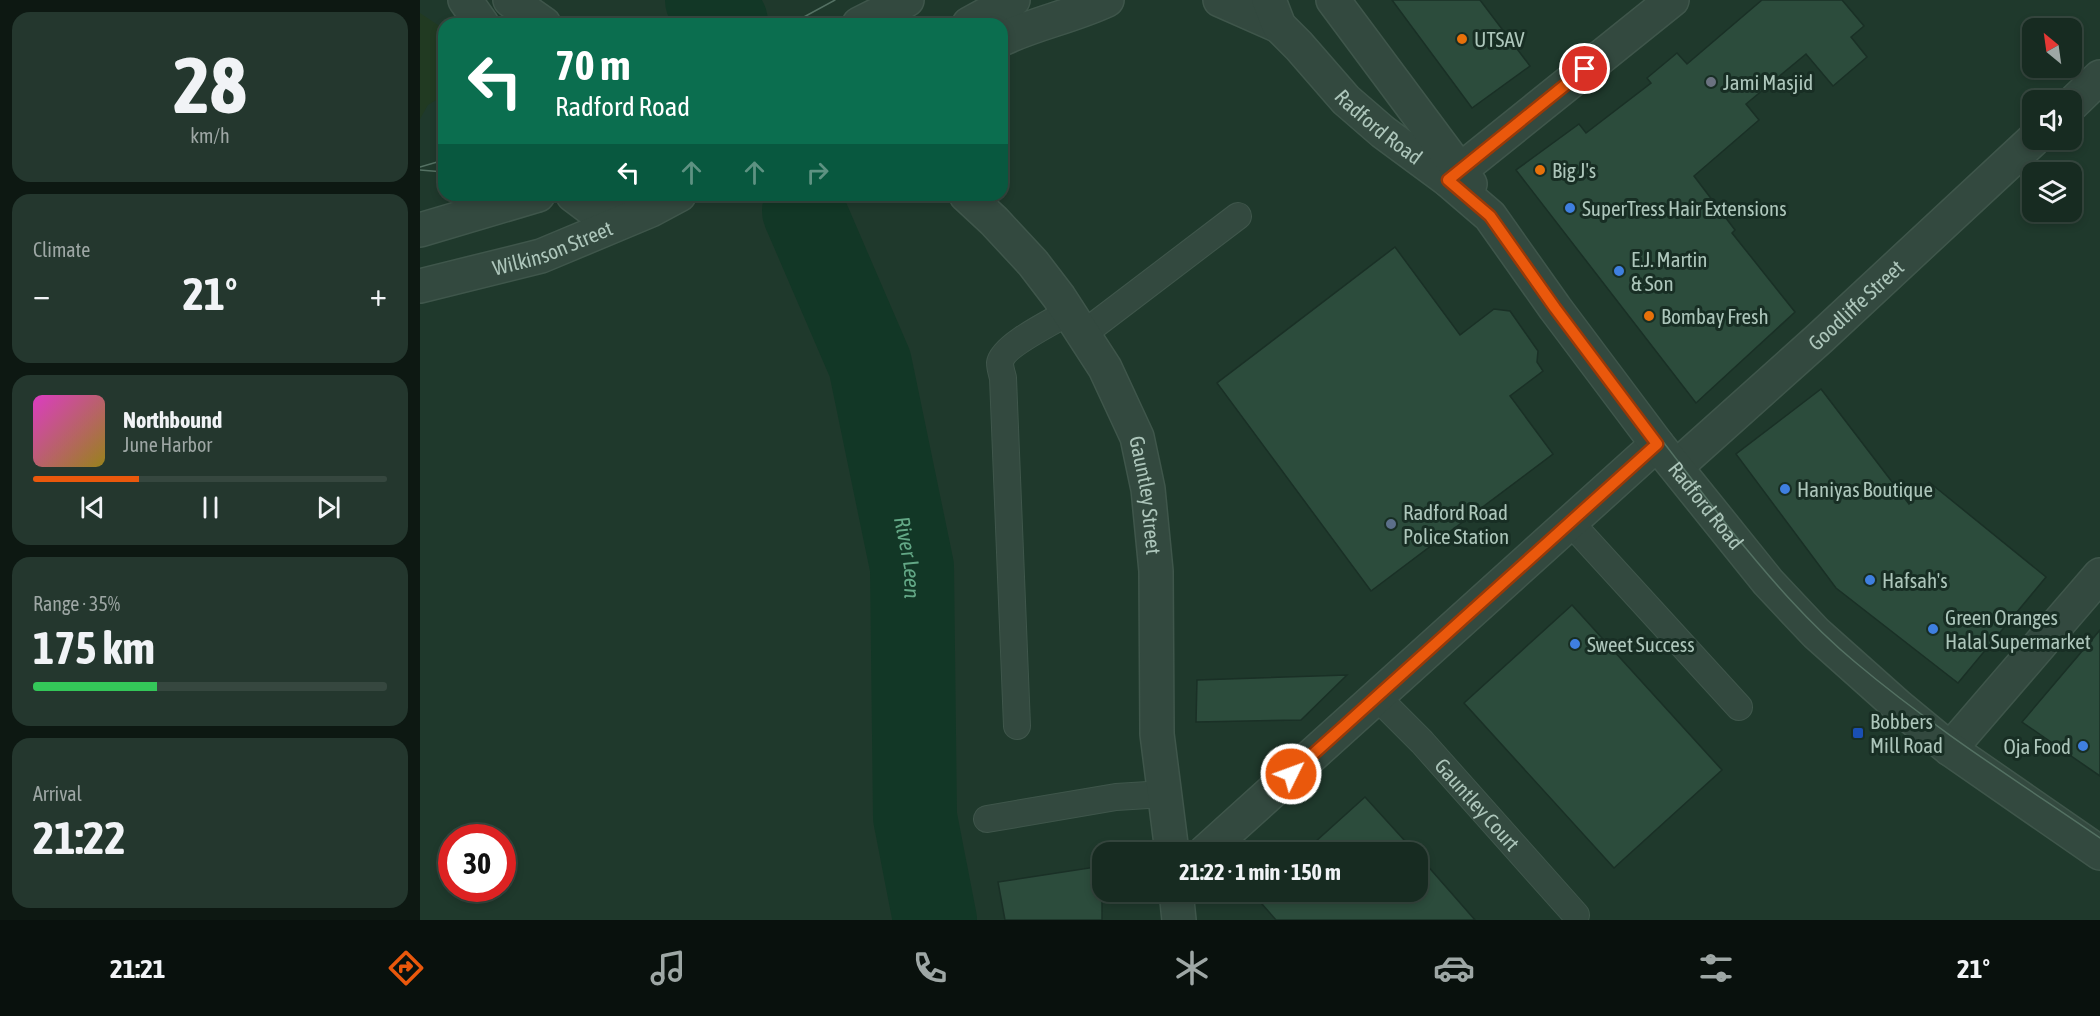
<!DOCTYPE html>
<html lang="en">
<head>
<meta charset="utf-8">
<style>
	:root { --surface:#172b21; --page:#24372e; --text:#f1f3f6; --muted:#9ea7a5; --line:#36473f; --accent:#ea580c }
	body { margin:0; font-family:"Asap Condensed",sans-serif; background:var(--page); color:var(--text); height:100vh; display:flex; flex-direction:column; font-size:22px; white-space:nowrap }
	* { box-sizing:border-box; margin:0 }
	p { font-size:20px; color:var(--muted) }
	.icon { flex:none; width:33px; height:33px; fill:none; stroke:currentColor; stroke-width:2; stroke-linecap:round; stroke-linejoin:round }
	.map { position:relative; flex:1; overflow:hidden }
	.details { display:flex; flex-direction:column; gap:12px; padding:12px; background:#0d1812; width:420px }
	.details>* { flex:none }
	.top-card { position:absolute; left:18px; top:18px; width:570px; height:183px; border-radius:18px; box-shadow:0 3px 9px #0003,0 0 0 2px var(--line); background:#0b6e4f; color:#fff; overflow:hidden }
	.needle { width:39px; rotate:331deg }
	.tools { position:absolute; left:1602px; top:18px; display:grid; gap:12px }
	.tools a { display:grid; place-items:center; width:60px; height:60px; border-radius:12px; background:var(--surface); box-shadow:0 3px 9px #0003,0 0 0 2px var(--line); font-size:30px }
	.speed { position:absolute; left:18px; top:824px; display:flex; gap:12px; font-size:30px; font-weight:700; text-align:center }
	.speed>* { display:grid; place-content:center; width:78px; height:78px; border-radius:50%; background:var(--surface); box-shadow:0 3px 9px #0003,0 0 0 2px var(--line); line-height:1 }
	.speed .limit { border:9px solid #d22; background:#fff; color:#111 }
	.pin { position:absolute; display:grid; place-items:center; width:51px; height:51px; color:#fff; margin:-26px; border:3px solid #fff; border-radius:50%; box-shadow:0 2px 6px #0007 }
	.me { position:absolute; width:66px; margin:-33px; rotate:48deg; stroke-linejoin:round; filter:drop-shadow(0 0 4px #0008) }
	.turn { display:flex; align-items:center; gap:21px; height:126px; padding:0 18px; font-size:27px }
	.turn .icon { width:78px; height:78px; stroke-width:2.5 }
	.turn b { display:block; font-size:42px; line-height:51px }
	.lanes { display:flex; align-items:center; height:57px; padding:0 18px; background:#0003; justify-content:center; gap:30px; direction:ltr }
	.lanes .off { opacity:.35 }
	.big { font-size:45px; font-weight:700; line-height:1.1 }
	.details .tile { flex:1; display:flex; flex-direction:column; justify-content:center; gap:9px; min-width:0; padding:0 21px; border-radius:18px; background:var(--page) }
	.details .dial { align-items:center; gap:0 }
	.dial b { font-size:78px; line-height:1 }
	.song { display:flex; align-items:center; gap:18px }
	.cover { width:72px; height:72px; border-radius:9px; background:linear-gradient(135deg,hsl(310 70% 55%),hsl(50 70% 35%)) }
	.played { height:6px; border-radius:3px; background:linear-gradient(90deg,var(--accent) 30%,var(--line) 30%) }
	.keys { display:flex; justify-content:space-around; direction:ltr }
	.heat { display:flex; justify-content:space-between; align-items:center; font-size:33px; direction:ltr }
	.charge { height:9px; border-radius:4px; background:linear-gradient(90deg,#34c759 35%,var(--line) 0) }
	.trip { position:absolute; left:672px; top:842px; width:336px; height:60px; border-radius:18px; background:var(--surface); box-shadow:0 3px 9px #0003,0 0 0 2px var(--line); font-weight:700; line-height:60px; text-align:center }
	.menu { display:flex; height:96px; justify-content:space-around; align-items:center; background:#09110d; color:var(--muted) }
	.menu .icon { width:42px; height:42px }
	.menu .current { color:var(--accent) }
	.menu b { font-size:27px; color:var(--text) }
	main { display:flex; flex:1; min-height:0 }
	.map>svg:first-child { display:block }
	.green { fill:#213a22 }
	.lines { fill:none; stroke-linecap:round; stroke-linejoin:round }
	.river { stroke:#123726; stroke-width:84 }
	.building { fill:#2c4c3c; stroke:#1a3026; stroke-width:1.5 }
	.service-casing { stroke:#3f564b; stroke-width:28 }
	.minor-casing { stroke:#3f564b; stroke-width:36 }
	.tertiary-casing { stroke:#3f564b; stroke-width:36 }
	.service { stroke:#33493f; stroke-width:26 }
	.minor { stroke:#33493f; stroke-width:33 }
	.tertiary { stroke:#33493f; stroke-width:33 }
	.tram { stroke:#547163; stroke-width:1.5 }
	.route-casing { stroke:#983908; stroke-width:15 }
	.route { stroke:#ea580c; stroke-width:10 }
	.food-dot { fill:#e8710a; stroke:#182e24; stroke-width:2 }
	.worship-dot { fill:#6b7280; stroke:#182e24; stroke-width:2 }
	.shop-dot { fill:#3f7fe0; stroke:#182e24; stroke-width:2 }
	.service-dot { fill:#5c6f8a; stroke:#182e24; stroke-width:2 }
	.transit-dot { fill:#1a4fb4; stroke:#182e24; stroke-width:2 }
	.labels { text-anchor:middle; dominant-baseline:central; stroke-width:6; stroke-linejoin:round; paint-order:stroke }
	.poi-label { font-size:21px; fill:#adc6bb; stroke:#182e24; text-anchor:start }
	.street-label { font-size:21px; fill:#adc6bb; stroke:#182e24 }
	.water-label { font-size:22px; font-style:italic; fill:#63a886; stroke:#182e24 }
</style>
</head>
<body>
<main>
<section class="details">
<div class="tile dial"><b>28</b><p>km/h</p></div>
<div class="tile"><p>Climate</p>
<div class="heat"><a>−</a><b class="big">21°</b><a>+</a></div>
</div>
<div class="tile">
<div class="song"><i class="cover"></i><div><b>Northbound</b><p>June Harbor</p></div></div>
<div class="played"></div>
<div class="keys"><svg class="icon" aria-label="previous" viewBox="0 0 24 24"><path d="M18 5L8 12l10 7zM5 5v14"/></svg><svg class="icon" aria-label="pause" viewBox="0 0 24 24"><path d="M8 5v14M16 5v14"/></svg><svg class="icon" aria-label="next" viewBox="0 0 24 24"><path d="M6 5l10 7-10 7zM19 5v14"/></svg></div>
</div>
<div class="tile"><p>Range · 35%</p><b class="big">175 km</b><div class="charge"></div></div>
<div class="tile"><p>Arrival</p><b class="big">21:22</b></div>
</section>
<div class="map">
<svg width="1680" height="920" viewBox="0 0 1680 920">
	<rect width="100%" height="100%" fill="#1f392c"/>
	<path class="green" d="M0,13L24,29V95L8,105L0,119Z"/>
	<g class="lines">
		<g class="river">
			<path d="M287,0L306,22"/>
			<path id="s1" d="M384,211L450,364L492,567L495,817L515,920"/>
		</g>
	</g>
	<path class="building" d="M972,0H1060L1110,66L1052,108Z
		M1342,0H1422L1444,26L1431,37L1447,57L1413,86L1386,54L1326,104L1339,120L1274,176L1315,230L1312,233L1375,312L1276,403L1096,170L1159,124L1166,133L1231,83L1227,78L1257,53L1267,64Z
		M975,247L1040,335L1074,309L1090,311L1118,351L1117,362L1123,371L1090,396L1133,454L951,591L797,383Z
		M1401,389L1489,504L1509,482L1626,577L1538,683L1416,588L1316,454Z
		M1152,605L1302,770L1194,868L1044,703Z
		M1680,630V776L1602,722Z
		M927,675L881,720L776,722L777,680Z
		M945,797L995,852H884Z
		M998,855L1055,920H856L835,896L841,891H998Z
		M682,866V920H585L578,882Z"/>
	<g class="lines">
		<defs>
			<g id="service">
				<path d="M663,334L818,216"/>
				<path d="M1150,522L1319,707"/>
				<path id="s2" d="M957,697L1002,742L1156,915"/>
				<path d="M597,726L583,378C582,374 580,368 580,363C582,346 634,321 649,312"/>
				<path d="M567,819L696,797L744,794"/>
			</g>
			<g id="minor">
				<path d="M45,0L62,24"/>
				<path d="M90,0L124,24"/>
				<path d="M1652,104L1680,77"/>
				<path d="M1028,180L1252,0"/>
				<path d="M153,195L173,210L232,195"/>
				<path id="s3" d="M546,195L574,221L613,263L639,297L685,368L717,437L728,489L736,571L737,734L752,852"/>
				<path id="s4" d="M1256,467L1400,338L1613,140"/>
				<path d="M1530,749L1680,575"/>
				<path d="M785,852L1237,444"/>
				<path d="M756,891L759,920"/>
			</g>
			<g id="tertiary">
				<path d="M800,0L859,26"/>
				<path id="s5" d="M849,0L859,26L879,46L926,100L963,132L1028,180L1070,216L1135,308L1237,444L1348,582L1396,633L1479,707L1530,749L1680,853"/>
				<path d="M913,0L1050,184"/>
				<path d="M439,24L487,0"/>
				<path d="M549,24L593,0"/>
				<path d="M582,39C616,23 653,16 687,0"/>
				<path d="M0,230L118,195"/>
				<path id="s6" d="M0,286L121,256L231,210L259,195"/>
			</g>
		</defs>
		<use href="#service" class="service-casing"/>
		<use href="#minor" class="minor-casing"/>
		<use href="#tertiary" class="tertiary-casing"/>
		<use href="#service" class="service"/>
		<use href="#minor" class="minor"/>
		<use href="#tertiary" class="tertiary"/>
		<path class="tram" d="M371,24L415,0
			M0,167L24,160
			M0,170L24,172
			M1070,216L1310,529C1348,576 1388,623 1435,662C1512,727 1597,781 1680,838"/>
	</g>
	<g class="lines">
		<defs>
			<path id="route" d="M871,774L1237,444L1135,308L1070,216L1028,180L1165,69"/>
		</defs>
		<use href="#route" class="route-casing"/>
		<use href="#route" class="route"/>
	</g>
	<g class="food-dot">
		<circle cx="1042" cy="39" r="6"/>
		<circle cx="1120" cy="170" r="6"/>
		<circle cx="1229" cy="316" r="6"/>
	</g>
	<circle class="worship-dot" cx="1291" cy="82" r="6"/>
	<g class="shop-dot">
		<circle cx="1150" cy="208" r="6"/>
		<circle cx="1199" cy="271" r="6"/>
		<circle cx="1365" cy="489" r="6"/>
		<circle cx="1450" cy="580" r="6"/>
		<circle cx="1513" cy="629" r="6"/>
		<circle cx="1155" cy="644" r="6"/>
		<circle cx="1663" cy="746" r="6"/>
	</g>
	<circle class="service-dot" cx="971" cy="524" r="6"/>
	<rect class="transit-dot" x="1432" y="727" width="12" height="12" rx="3"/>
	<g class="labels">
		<g class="poi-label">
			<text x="1054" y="39">UTSAV</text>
			<text x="1303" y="82">Jami Masjid</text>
			<text x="1132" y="170">Big J's</text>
			<text x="1162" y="208">SuperTress Hair Extensions</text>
			<text x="1211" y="259">E.J. Martin<tspan x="1211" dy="24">&amp; Son</tspan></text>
			<text x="1241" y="316">Bombay Fresh</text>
			<text x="1377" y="489">Haniyas Boutique</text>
			<text x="983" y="512">Radford Road<tspan x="983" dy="24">Police Station</tspan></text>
			<text x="1462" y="580">Hafsah's</text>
			<text x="1525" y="617">Green Oranges<tspan x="1525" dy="24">Halal Supermarket</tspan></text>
			<text x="1167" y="644">Sweet Success</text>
			<text x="1450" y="721">Bobbers<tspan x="1450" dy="24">Mill Road</tspan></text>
			<text x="1651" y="746" text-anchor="end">Oja Food</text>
		</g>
		<g class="street-label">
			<text stroke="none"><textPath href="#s5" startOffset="170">Radford Road</textPath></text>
			<text stroke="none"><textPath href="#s6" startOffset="138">Wilkinson Street</textPath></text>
			<text stroke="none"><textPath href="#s4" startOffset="242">Goodliffe Street</textPath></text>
			<text stroke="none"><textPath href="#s3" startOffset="358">Gauntley Street</textPath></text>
			<text stroke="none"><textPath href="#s5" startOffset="674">Radford Road</textPath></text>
			<text stroke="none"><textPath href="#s2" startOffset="147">Gauntley Court</textPath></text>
		</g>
		<g class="water-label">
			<text stroke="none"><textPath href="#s1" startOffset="364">River Leen</textPath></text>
		</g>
	</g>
</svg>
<div class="tools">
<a><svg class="needle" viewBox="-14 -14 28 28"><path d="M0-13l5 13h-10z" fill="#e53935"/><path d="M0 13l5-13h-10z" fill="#9ea7a5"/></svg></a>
<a><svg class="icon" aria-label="sound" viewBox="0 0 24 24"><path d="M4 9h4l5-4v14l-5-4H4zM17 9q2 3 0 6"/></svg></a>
<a><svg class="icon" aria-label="layers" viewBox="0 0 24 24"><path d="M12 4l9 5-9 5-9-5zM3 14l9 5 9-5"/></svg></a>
</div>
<div class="speed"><div class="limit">30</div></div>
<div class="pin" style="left:1165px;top:69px;background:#d93025"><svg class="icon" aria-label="arrive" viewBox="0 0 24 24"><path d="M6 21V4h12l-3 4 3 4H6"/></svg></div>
<svg class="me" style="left:871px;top:774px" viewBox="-20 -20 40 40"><circle r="17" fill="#ea580c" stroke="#fff" stroke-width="3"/><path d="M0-11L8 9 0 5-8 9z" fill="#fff"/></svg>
<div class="trip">21:22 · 1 min · 150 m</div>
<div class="top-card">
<div class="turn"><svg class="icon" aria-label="left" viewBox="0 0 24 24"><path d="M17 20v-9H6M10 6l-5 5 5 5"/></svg><div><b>70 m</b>Radford Road</div></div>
<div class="lanes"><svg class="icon" aria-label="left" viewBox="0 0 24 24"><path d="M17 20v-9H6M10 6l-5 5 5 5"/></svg><svg class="icon off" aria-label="ahead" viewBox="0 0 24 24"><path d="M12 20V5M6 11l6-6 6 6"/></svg><svg class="icon off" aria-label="ahead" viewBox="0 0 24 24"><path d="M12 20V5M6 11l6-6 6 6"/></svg><svg class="icon off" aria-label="right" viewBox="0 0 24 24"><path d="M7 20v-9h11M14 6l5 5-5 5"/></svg></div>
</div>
</div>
</main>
<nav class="menu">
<b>21:21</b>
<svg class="icon current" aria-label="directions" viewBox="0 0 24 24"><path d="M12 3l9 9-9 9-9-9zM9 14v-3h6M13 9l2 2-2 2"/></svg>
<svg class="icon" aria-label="music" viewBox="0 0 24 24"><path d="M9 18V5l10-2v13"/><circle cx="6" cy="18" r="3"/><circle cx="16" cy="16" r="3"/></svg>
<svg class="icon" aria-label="phone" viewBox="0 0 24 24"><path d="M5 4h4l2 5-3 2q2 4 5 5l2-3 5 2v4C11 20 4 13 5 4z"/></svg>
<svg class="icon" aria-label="climate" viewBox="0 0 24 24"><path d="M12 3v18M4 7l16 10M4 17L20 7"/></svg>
<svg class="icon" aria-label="car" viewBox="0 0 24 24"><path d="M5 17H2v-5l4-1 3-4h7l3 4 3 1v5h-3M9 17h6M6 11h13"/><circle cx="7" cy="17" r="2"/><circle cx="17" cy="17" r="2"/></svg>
<svg class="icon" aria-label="filters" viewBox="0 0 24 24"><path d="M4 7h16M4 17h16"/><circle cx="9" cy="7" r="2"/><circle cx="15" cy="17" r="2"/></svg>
<b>21°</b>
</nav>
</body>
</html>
